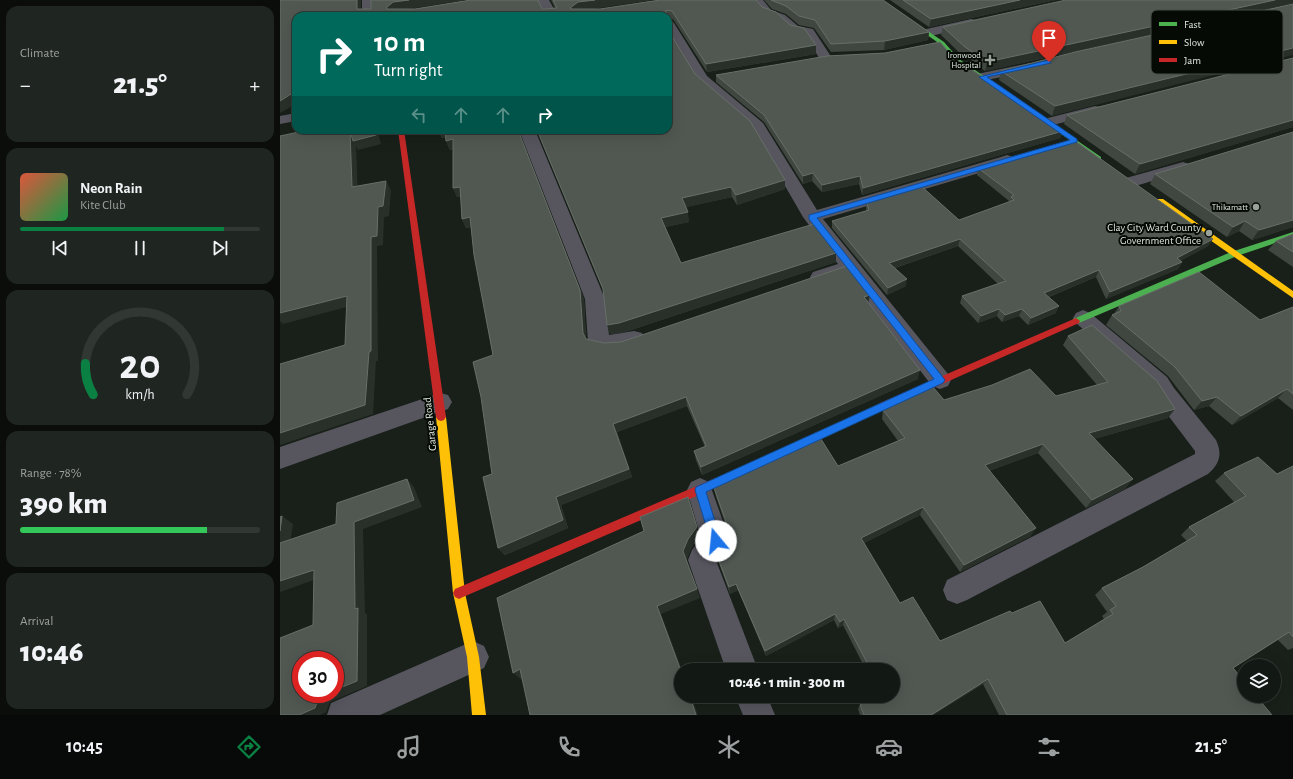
<!DOCTYPE html>
<html lang="en">
<head>
<meta charset="utf-8">
<style>
	:root { --surface:#121813; --page:#1f2521; --text:#f1f3f6; --muted:#9ca0a0; --line:#313733; --accent:#0b8043 }
	body { margin:0; font-family:"Alegreya Sans",sans-serif; background:var(--page); color:var(--text); height:100vh; display:flex; flex-direction:column; font-size:15px; white-space:nowrap }
	* { box-sizing:border-box; margin:0 }
	p { font-size:13px; color:var(--muted) }
	.icon { flex:none; width:22px; height:22px; fill:none; stroke:currentColor; stroke-width:2; stroke-linecap:round; stroke-linejoin:round }
	.map { position:relative; flex:1; overflow:hidden }
	.sheet { display:flex; flex-direction:column; gap:6px; padding:6px; background:#0a0d0a; width:280px }
	.sheet>* { flex:none }
	.top-card { position:absolute; left:12px; top:12px; width:380px; height:122px; border-radius:12px; box-shadow:0 4px 16px #0002,0 0 0 1px var(--line); background:#00695c; color:#fff; overflow:hidden }
	.controls { position:absolute; left:957px; top:659px; display:grid; gap:8px }
	.controls a { display:grid; place-items:center; width:44px; height:44px; border-radius:50%; background:var(--surface); box-shadow:0 4px 16px #0002,0 0 0 1px var(--line); font-size:20px }
	.speed { position:absolute; left:12px; top:651px; display:flex; gap:8px; font-size:20px; font-weight:700; text-align:center }
	.speed>* { display:grid; place-content:center; width:52px; height:52px; border-radius:50%; background:var(--surface); box-shadow:0 4px 16px #0002,0 0 0 1px var(--line); line-height:1 }
	.speed .limit { border:6px solid #d22; background:#fff; color:#111 }
	.pin { position:absolute; display:grid; place-items:center; width:34px; height:34px; color:#fff; margin:-41px -17px; border-radius:50% 50% 50% 0; rotate:-45deg; box-shadow:0 0 4px #0007 }
	.pin .icon { rotate:45deg }
	.me { position:absolute; width:44px; margin:-22px; rotate:343deg; stroke-linejoin:round; filter:drop-shadow(0 0 3px #0008) }
	.turn { display:flex; align-items:center; gap:14px; height:84px; padding:0 16px; font-size:18px }
	.turn .icon { width:52px; height:52px; stroke-width:2.5 }
	.turn b { display:block; font-size:28px; line-height:34px }
	.lanes { display:flex; align-items:center; height:38px; padding:0 16px; background:#0003; justify-content:center; gap:20px; direction:ltr }
	.lanes .off { opacity:.35 }
	.big { font-size:30px; font-weight:800; line-height:1.1 }
	.sheet .tile { flex:1; display:flex; flex-direction:column; justify-content:center; gap:6px; min-width:0; padding:0 14px; border-radius:12px; background:var(--page) }
	.sheet .dial { align-items:center; gap:0 }
	.dial svg { height:104px; overflow:visible; fill:none; stroke:var(--line); stroke-width:7; stroke-linecap:round; text-anchor:middle }
	.dial text { fill:var(--text); stroke:none }
	.song { display:flex; align-items:center; gap:12px }
	.cover { width:48px; height:48px; border-radius:6px; background:linear-gradient(135deg,hsl(10 70% 55%),hsl(140 70% 35%)) }
	.played { height:4px; border-radius:2px; background:linear-gradient(90deg,var(--accent) 85%,var(--line) 85%) }
	.keys { display:flex; justify-content:space-around; direction:ltr }
	.heat { display:flex; justify-content:space-between; align-items:center; font-size:22px; direction:ltr }
	.charge { height:6px; border-radius:3px; background:linear-gradient(90deg,#34c759 78%,var(--line) 0) }
	.trip { position:absolute; left:394px; top:663px; width:226px; height:40px; border-radius:20px; background:var(--surface); box-shadow:0 4px 16px #0002,0 0 0 1px var(--line); font-weight:800; line-height:40px; text-align:center }
	.menu { display:flex; height:64px; justify-content:space-around; align-items:center; background:#070a08; color:var(--muted) }
	.menu .icon { width:28px; height:28px }
	.menu .on { color:var(--accent) }
	.menu b { font-size:18px; color:var(--text) }
	main { display:flex; flex:1; min-height:0 }
	.map>svg:first-child { display:block }
	.lines { fill:none; stroke-linecap:round; stroke-linejoin:round }
	.street { fill:#57565f; fill-rule:evenodd }
	.fast { fill:#4caf50; fill-rule:evenodd }
	.slow { fill:#ffc107; fill-rule:evenodd }
	.jam { fill:#c62828; fill-rule:evenodd }
	.wall { fill:#404741 }
	.shaded-wall { fill:#29302a }
	.building { fill:#515852; stroke:#676f68 }
	.route { fill:#1a73e8; stroke:#114b97 }
	.poi-dot { fill:#99a199; stroke:#050a05; stroke-width:1.5 }
	.labels { text-anchor:middle; dominant-baseline:central; stroke-width:4; stroke-linejoin:round; paint-order:stroke }
	.far-poi-label { font-size:9px; fill:#dee7de; stroke:#050a05; text-anchor:end }
	.poi-label { font-size:11px; fill:#dee7de; stroke:#050a05; text-anchor:end }
	.street-label { font-size:11px; fill:#dee7de; stroke:#050a05 }
	.key { fill:#050a05; stroke:#464c46; stroke-width:1 }
	.key-label { font-size:11px; fill:#dee7de }
</style>
</head>
<body>
<main>
<section class="sheet">
<div class="tile"><p>Climate</p>
<div class="heat"><a>−</a><b class="big">21.5°</b><a>+</a></div>
</div>
<div class="tile">
<div class="song"><i class="cover"></i><div><b>Neon Rain</b><p>Kite Club</p></div></div>
<div class="played"></div>
<div class="keys"><svg class="icon" aria-label="previous" viewBox="0 0 24 24"><path d="M18 5L8 12l10 7zM5 5v14"/></svg><svg class="icon" aria-label="pause" viewBox="0 0 24 24"><path d="M8 5v14M16 5v14"/></svg><svg class="icon" aria-label="next" viewBox="0 0 24 24"><path d="M6 5l10 7-10 7zM19 5v14"/></svg></div>
</div>
<div class="tile dial"><svg viewBox="0 0 100 80">
<path d="M14 69A42 42 0 1 1 86 69"/>
<path d="M14 69A42 42 0 0 1 8 45" stroke="#0b8043"/>
<text x="50" y="56" font-size="32" font-weight="700">20</text>
<text x="50" y="72" font-size="11">km/h</text>
</svg></div>
<div class="tile"><p>Range · 78%</p><b class="big">390 km</b><div class="charge"></div></div>
<div class="tile"><p>Arrival</p><b class="big">10:46</b></div>
</section>
<div class="map">
<svg width="1013" height="715" viewBox="0 0 1013 715">
	<rect width="100%" height="100%" fill="#182019"/>
	<g class="lines">
		<path class="street" d="M82,0H94V16H82Z
			M257,0H269L278,16H266Z
			M471,0H483L491,10L505,15L518,26L533,29L552,58L551,61H541L525,35L510,32L497,19L483,14Z
			M388,19L394,23L427,76L483,123L537,210L721,157L727,155L733,157L735,160L733,163L543,219L668,374L671,380L668,386L660,389L652,386L567,275L540,284L533,282L530,277L533,272L558,264L523,217L472,129L417,82L388,33Z
			M691,19L695,20L697,23L695,26L646,37L640,33L642,30Z
			M750,63L755,64L757,67L755,70L702,81L697,80L695,77L697,74Z
			M815,106L820,107L822,110L820,113L769,126L764,125L762,122L764,119Z
			M16,113V121L0,124V116Z
			M239,130H255L325,299L329,335L354,331L362,333L365,339L362,345C344,350 329,353 311,348L308,342L305,299Z
			M903,162L909,164L911,167L909,170L852,187L846,186L844,182L846,178Z
			M803,310L810,313L887,377L894,388L936,440C943,455 939,464 928,474L687,600L677,604L667,600L663,590L667,580L915,454V451L878,402L871,389L796,323L793,318L796,313Z
			M160,393L168,395L172,402L168,409L0,469V447Z
			M420,478L429,482L450,541L437,563L478,670H446L408,560L412,550L421,538L407,490L411,482Z
			M193,641L204,646L209,657L204,668L100,715H47L51,703Z
			M455,696H487L495,715H463Z"/>
		<path class="fast" d="M597,0H602L664,42L679,59L821,157V159H817L675,61L660,44Z
			M1013,232V237L957,256L799,323H793L792,321L793,319L951,252Z
			M603,402L606,403L608,406L606,409L442,485L438,487L434,485L433,482L434,479Z"/>
		<path class="slow" d="M877,199H883L1013,291V298L877,203Z
			M161,413L164,414L166,417L185,593L199,657L206,715H192L187,657L173,593L156,417L158,414Z"/>
		<path class="jam" d="M118,130H124L166,417L164,420L161,421L158,420L156,417Z
			M796,318L800,321L799,323L606,409L603,410L600,409L598,406L600,403Z
			M438,477L442,479L443,482L442,485L183,597L179,599L175,597L173,593L175,589Z"/>
	</g>
	<path class="wall" d="M81,0V9H91V0H184L124,9L275,8L271,0H371L308,9L482,7L510,25L536,45V54L427,72L393,19L388,18V16H16Z
		M484,0H603L649,32L648,40L604,50L551,52L534,28L519,25L506,14L492,9Z
		M610,0H776L649,27Z
		M1013,0V3L705,71L683,56L661,35L663,27Z
		M1013,4L772,116L719,80L721,71Z
		M673,57L783,131L780,138L582,195L579,184L542,192L532,181L523,184L484,122L436,82V75Z
		M1013,58V127L855,174L784,124L787,115Z
		M415,74L505,189L457,205L452,197L406,207L409,222L385,227L401,263L556,253V262L342,333L330,334L324,292L257,130H388Z
		M158,130H238L304,299L306,339L324,343L341,342L588,303L638,379L422,475L416,460L414,451L425,447L407,406L337,432L352,477L281,505L288,528L225,555L218,548L212,474L213,355L191,227L186,228L182,219L181,197H177L173,188V149L170,150L166,141L165,137L162,138Z
		M1013,132V227L972,240L959,231L947,237L870,184L875,174Z
		M698,168L933,239L928,246L900,261L902,262L898,269L826,299L816,277L769,297L776,313L748,325L739,316L722,322L717,316L698,323L680,303L682,296L718,284L678,246L615,268L626,286L607,295L552,228V221L586,211V201L679,220L729,202V201L697,175Z
		M1013,235V267L988,250L996,241Z
		M839,306L980,320L1013,307V410L998,398L952,425L929,406L914,410L888,376L826,325L832,315L834,314Z
		M788,336L888,418L814,439L846,488L806,508L758,453L709,471L751,536L680,572L640,515L584,543L620,603L660,641L732,613L785,643L824,619L822,616L827,612L815,595L822,588L863,567L907,541L901,535L909,527L954,502L935,481L944,473L997,474L1013,466V648L1008,650L998,640L953,668L992,715H719L703,684L653,715H580L578,709L580,705L613,696V670H586L563,625L558,628L554,620L486,656L458,590L450,594L439,563L437,556L449,535L436,496L434,488L558,466L618,441L602,419L603,410L664,400L776,396L817,385L783,345Z"/>
	<path class="shaded-wall" d="M77,0H81V16L77,9Z
		M129,0H184L117,11L110,16L106,8L113,2Z
		M315,0H371L300,11L293,16L290,8L298,2Z
		M740,0H776L649,27L651,19Z
		M995,0H1013V3L705,71L707,62Z
		M649,32L648,40L604,50L605,41Z
		M536,45V54L427,72L426,64Z
		M1013,48V55L772,116L775,106Z
		M16,91V104L0,113V101Z
		M1013,120V127L855,174L860,164Z
		M97,130L101,144L78,150L76,146L78,197L72,187L70,131Z
		M158,130H166L169,136L162,138Z
		M783,131L780,138L582,195L583,188Z
		M173,139L178,148L170,150L166,141Z
		M533,173L532,181L523,184V176Z
		M580,176L579,184L542,192V185Z
		M505,180V189L457,205L456,195Z
		M106,181L111,190L109,216L104,217L103,245L97,246L98,361H96L93,414L0,445V433L85,405L91,237Z
		M180,187L185,196L177,197L173,188Z
		M451,187L452,197L403,208L402,198Z
		M408,212L409,222L382,228L381,218Z
		M190,217L195,226L186,228L182,219Z
		M1013,220V227L972,240L979,230Z
		M965,221L959,231L947,237L953,227Z
		M680,239L678,246L608,270L609,263Z
		M933,239L928,246L892,265L897,258Z
		M556,253V262L342,333L330,334L327,325Z
		M902,262L898,269L826,299L830,292Z
		M819,270L816,277L761,300L764,293Z
		M627,279L626,286L607,295L608,288Z
		M300,290L304,299L306,342L303,333Z
		M590,295L588,304L584,297Z
		M67,296L74,305L3,324L0,321V313Z
		M779,306L776,313L748,325L751,318Z
		M719,309L717,316L698,323L701,316Z
		M742,309L739,316L722,322L725,315Z
		M640,370L638,379L422,475L421,467Z
		M1007,389L998,398L952,425L961,416Z
		M406,397L407,406L337,432L352,477L281,505L288,528L225,555L218,548L276,497L333,424Z
		M937,397L929,406L914,410L922,401Z
		M895,409L888,418L803,442L809,433Z
		M763,444L758,453L701,474L705,465Z
		M127,479L134,487L142,507L83,529L85,613L87,614V686L50,702L46,712L40,715H19L39,697L47,694H55V690L75,609L74,522Z
		M853,479L846,488L806,508L812,500Z
		M643,507L640,515L580,545L581,538Z
		M2,516L13,524L9,551L0,545V531Z
		M417,527L419,538L411,549L407,560L403,551L408,539Z
		M756,528L751,536L680,572L684,565Z
		M34,570L45,576L0,592V581Z
		M456,584L458,590L450,594L449,587Z
		M417,589L420,598L381,614L402,670H401V671L377,606Z
		M555,614L554,620L486,656L485,651Z
		M564,619L563,625L558,628L560,622Z
		M240,669L250,676L242,680L233,673Z
		M708,679L703,684L653,715H651Z
		M410,696H411L418,715H416Z"/>
	<path class="building" d="M0,0H77V9H91V0H129L113,2L106,8L107,9H135L191,0H258L262,9L277,8L273,0H315L298,2L290,8L292,9H320L380,0H476L482,7L496,12L510,25L524,28L536,45L426,64L392,11L386,10V16H16V91L0,101Z
		M491,0H603L649,32L605,41L551,44L535,20L519,16L506,6Z
		M623,0H740L651,19Z
		M786,0H995L707,62L685,47L663,27Z
		M1013,4V48L775,106L721,71L795,52Z
		M388,30L415,74L470,121L505,180L456,195L451,187L402,198L408,212L381,218L401,263L534,224L556,253L339,323L327,325L323,289L257,130H388Z
		M660,42L673,57L783,131L583,188L580,176L542,185L533,173L523,176L484,115L436,75L547,56L605,53Z
		M1013,58V120L860,164L787,115Z
		M28,130H95L96,135L73,141L70,131L72,187L106,181L103,206L98,207L97,236L91,237V351L89,352L85,405L0,433V364L65,345L67,296L0,313V136Z
		M165,130H238L300,290L303,333L306,339L324,343L341,342L567,266L590,295L584,297L640,370L421,467L414,451L426,446L406,397L333,424L349,469L276,497L283,520L218,548L203,477L212,474L201,397L193,362L213,355L194,255L190,217L182,219L180,187L173,188V139L166,141Z
		M1013,132V220L979,230L965,221L953,227L875,174Z
		M794,140L933,239L897,258L902,262L830,292L819,270L764,293L779,306L751,318L742,309L725,315L719,309L701,316L682,296L726,281L680,239L609,263L627,279L608,288L552,221L589,210L586,201L640,185L679,220L734,200L731,197L734,195L698,168Z
		M1013,234V252L996,241Z
		M919,272L980,320L1013,307V394L1007,389L961,416L937,397L922,401L895,367L832,315L841,311L839,306Z
		M812,325L877,381L895,409L809,433L853,479L812,500L763,444L705,465L756,528L684,565L643,507L581,538L620,603L633,597L660,641L730,611L732,613L760,601L785,643L833,614L830,610L836,606L822,588L863,567L917,535L909,527L966,496L944,473L978,457L997,474L1013,466V637L1009,632L953,668L964,681V696H976L992,715H727L708,679L651,715H584L580,705L596,696H613V670H591L564,619L560,622L555,614L485,651L456,584L449,587L437,556L450,533L434,488L541,439L558,466L625,438L603,410L653,387L664,400L712,385L750,369L776,396L828,382L788,336Z
		M127,479L134,500L74,522L75,609L78,608L77,681L55,690V660H21V694H47L39,697L35,708L19,715H0V638L33,625L34,570L0,581V543L56,524L57,503Z
		M408,497L417,527L408,539L403,551L417,589L377,606L401,671V696H410L416,715H250L240,669L233,673L217,598L364,531L360,517Z
		M2,516L0,531V517Z"/>
	<path class="route" d="M769,60L771,63L707,77L797,139V142L537,218L665,380L663,383L426,492L441,541L440,545L436,547L432,545L415,490L416,487L654,379L529,219V215L790,140L699,77Z"/>
	<g class="poi-dot">
		<path d="M708 54h4v4h4v4h-4v4h-4v-4h-4v-4h4z"/>
		<circle cx="976" cy="207" r="4"/>
		<circle cx="929" cy="233" r="4"/>
	</g>
	<g class="labels">
		<g class="far-poi-label">
			<text x="701" y="55">Ironwood<tspan x="701" dy="10">Hospital</tspan></text>
			<text x="968" y="207">Thikamatt</text>
		</g>
		<g class="poi-label">
			<text x="921" y="227">Clay City Ward County<tspan x="921" dy="13">Government Office</tspan></text>
		</g>
		<g class="street-label">
			<text transform="translate(150 424) rotate(-96)">Garage Road</text>
		</g>
	</g>
	<rect x="871" y="10" width="132" height="64" rx="6" class="key"/>
	<rect x="879" y="22" width="18" height="4" fill="#4caf50"/>
	<rect x="879" y="40" width="18" height="4" fill="#ffc107"/>
	<rect x="879" y="58" width="18" height="4" fill="#c62828"/>
	<g class="key-label">
		<text x="904" y="28">Fast</text>
		<text x="904" y="46">Slow</text>
		<text x="904" y="64">Jam</text>
	</g>
</svg>
<div class="controls">
<a><svg class="icon" aria-label="layers" viewBox="0 0 24 24"><path d="M12 4l9 5-9 5-9-5zM3 14l9 5 9-5"/></svg></a>
</div>
<div class="speed"><div class="limit">30</div></div>
<div class="pin" style="left:769px;top:62px;background:#d93025"><svg class="icon" aria-label="arrive" viewBox="0 0 24 24"><path d="M6 21V4h12l-3 4 3 4H6"/></svg></div>
<svg class="me" style="left:436px;top:541px" viewBox="-20 -20 40 40"><circle r="19" fill="#fff"/><path d="M0-13L10 11 0 6-10 11z" fill="#1a73e8"/></svg>
<div class="trip">10:46 · 1 min · 300 m</div>
<div class="top-card">
<div class="turn"><svg class="icon" aria-label="right" viewBox="0 0 24 24"><path d="M7 20v-9h11M14 6l5 5-5 5"/></svg><div><b>10 m</b>Turn right</div></div>
<div class="lanes"><svg class="icon off" aria-label="left" viewBox="0 0 24 24"><path d="M17 20v-9H6M10 6l-5 5 5 5"/></svg><svg class="icon off" aria-label="ahead" viewBox="0 0 24 24"><path d="M12 20V5M6 11l6-6 6 6"/></svg><svg class="icon off" aria-label="ahead" viewBox="0 0 24 24"><path d="M12 20V5M6 11l6-6 6 6"/></svg><svg class="icon" aria-label="right" viewBox="0 0 24 24"><path d="M7 20v-9h11M14 6l5 5-5 5"/></svg></div>
</div>
</div>
</main>
<nav class="menu">
<b>10:45</b>
<svg class="icon on" aria-label="directions" viewBox="0 0 24 24"><path d="M12 3l9 9-9 9-9-9zM9 14v-3h6M13 9l2 2-2 2"/></svg>
<svg class="icon" aria-label="music" viewBox="0 0 24 24"><path d="M9 18V5l10-2v13"/><circle cx="6" cy="18" r="3"/><circle cx="16" cy="16" r="3"/></svg>
<svg class="icon" aria-label="phone" viewBox="0 0 24 24"><path d="M5 4h4l2 5-3 2q2 4 5 5l2-3 5 2v4C11 20 4 13 5 4z"/></svg>
<svg class="icon" aria-label="climate" viewBox="0 0 24 24"><path d="M12 3v18M4 7l16 10M4 17L20 7"/></svg>
<svg class="icon" aria-label="car" viewBox="0 0 24 24"><path d="M5 17H2v-5l4-1 3-4h7l3 4 3 1v5h-3M9 17h6M6 11h13"/><circle cx="7" cy="17" r="2"/><circle cx="17" cy="17" r="2"/></svg>
<svg class="icon" aria-label="filters" viewBox="0 0 24 24"><path d="M4 7h16M4 17h16"/><circle cx="9" cy="7" r="2"/><circle cx="15" cy="17" r="2"/></svg>
<b>21.5°</b>
</nav>
</body>
</html>
